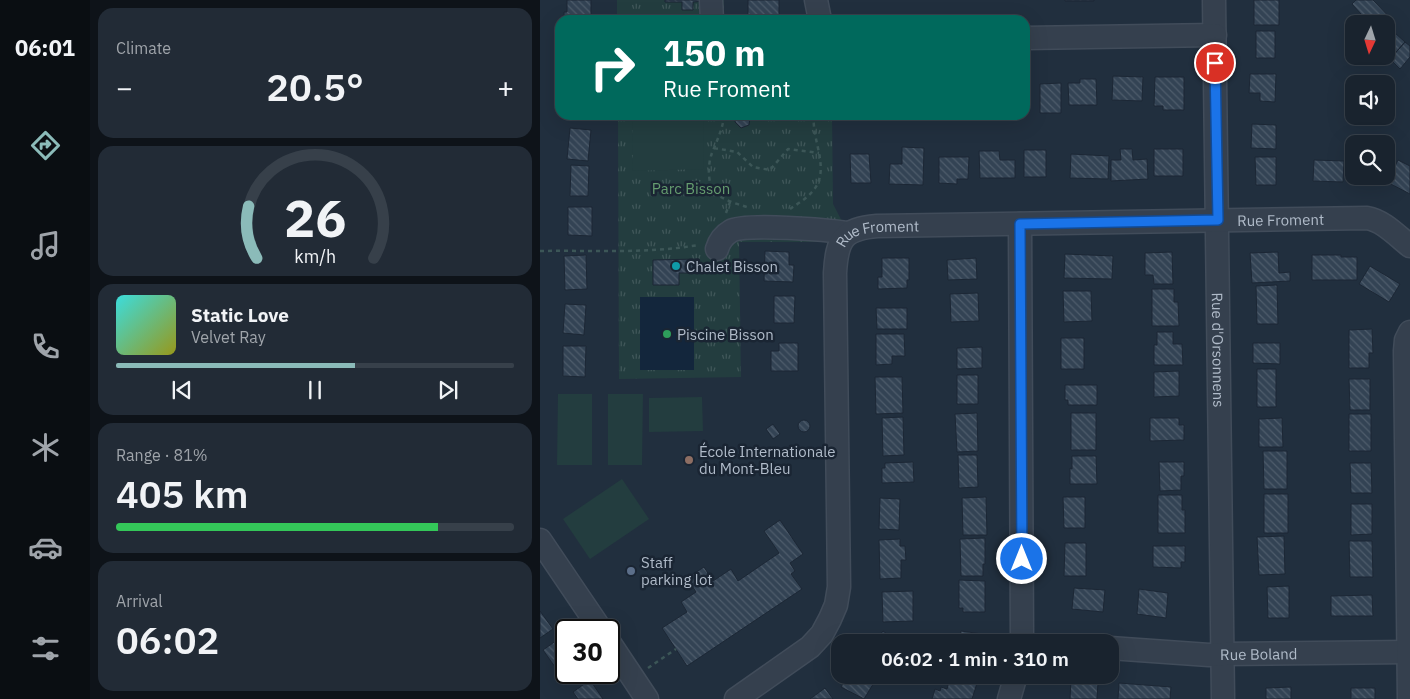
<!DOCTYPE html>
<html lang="en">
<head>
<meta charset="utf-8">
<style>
	:root { --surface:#19232e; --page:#222b36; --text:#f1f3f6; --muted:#9fa4aa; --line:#37404a; --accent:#8bbbb9 }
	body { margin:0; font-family:"IBM Plex Sans",sans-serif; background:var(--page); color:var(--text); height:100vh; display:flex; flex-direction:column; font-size:19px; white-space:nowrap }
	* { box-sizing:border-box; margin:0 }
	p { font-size:16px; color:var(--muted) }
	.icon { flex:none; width:28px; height:28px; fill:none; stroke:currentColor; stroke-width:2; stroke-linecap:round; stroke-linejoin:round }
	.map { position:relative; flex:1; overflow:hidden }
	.drawer { display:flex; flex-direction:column; gap:8px; padding:8px; background:#0e1319; width:450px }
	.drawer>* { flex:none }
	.hud { position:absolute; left:15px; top:15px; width:475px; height:105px; border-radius:15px; box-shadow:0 5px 20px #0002,0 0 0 1px var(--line); background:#00695c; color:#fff; overflow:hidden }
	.needle { width:32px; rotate:184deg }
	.controls { position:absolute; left:805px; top:15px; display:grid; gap:10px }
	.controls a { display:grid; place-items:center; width:50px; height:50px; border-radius:10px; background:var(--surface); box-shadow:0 5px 20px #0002,0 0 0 1px var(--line); font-size:25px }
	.speed { position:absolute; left:15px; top:619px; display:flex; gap:10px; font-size:25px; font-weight:700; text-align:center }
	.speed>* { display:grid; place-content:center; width:65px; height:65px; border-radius:50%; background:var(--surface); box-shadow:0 5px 20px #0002,0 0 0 1px var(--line); line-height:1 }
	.speed .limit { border:2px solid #111; border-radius:8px; background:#fff; color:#111 }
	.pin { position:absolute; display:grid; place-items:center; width:42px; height:42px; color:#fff; margin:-21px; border:2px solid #fff; border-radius:50%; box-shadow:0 1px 5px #0007 }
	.me { position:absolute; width:55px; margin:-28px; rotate:0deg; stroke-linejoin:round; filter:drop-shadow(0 0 4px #0008) }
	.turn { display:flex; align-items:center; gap:18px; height:105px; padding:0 25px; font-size:22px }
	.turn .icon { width:65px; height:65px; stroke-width:2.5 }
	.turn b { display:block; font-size:35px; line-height:42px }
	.big { font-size:38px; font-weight:600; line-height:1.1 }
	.drawer .tile { flex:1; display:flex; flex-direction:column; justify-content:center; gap:8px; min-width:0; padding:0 18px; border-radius:15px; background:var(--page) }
	.drawer .dial { align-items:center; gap:0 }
	.dial svg { height:130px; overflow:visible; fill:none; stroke:var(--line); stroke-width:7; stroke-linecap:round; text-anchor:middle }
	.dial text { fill:var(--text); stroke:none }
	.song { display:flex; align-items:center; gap:15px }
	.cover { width:60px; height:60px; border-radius:8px; background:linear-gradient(135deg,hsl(180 70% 55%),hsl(60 70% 35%)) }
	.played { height:5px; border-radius:2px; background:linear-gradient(90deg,var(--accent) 60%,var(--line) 60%) }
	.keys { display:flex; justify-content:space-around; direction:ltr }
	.heat { display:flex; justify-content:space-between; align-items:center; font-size:28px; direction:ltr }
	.charge { height:8px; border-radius:4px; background:linear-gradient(90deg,#34c759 81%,var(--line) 0) }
	.trip { position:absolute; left:291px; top:634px; width:288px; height:50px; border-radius:15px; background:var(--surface); box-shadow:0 5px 20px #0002,0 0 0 1px var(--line); font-weight:600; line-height:50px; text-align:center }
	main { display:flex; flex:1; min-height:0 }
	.menu { display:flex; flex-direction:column; width:90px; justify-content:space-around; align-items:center; background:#0a0e12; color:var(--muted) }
	.menu .icon { width:35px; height:35px }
	.menu .on { color:var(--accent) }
	.menu b { font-size:22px; color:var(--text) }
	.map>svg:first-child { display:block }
	.grass { fill:url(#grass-tufts) }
	.pitch { fill:#233d3f }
	.water { fill:#13263c }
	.building { fill:url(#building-back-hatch); stroke:#1c2735 }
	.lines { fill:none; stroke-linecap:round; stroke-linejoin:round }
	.minor-casing { stroke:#414c5a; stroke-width:25 }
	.path { stroke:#3c5657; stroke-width:2.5; stroke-dasharray:4 4; stroke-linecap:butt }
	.minor { stroke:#35404e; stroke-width:22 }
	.route-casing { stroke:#114b97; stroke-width:12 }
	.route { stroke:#1a73e8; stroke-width:9 }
	.culture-dot { fill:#0f9aa8; stroke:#1a2533; stroke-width:2 }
	.leisure-dot { fill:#2e9e5b; stroke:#1a2533; stroke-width:2 }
	.education-dot { fill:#8d6e63; stroke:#1a2533; stroke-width:2 }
	.service-dot { fill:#5c6f8a; stroke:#1a2533; stroke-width:2 }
	.labels { text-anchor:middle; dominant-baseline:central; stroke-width:5; stroke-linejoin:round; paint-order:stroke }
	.park-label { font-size:15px; fill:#659c6f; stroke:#1a2533 }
	.street-label { font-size:15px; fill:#b0bbc9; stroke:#1a2533 }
	.poi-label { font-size:15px; fill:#b0bbc9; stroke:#1a2533; text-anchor:start }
</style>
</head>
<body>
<main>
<nav class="menu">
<b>06:01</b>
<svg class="icon on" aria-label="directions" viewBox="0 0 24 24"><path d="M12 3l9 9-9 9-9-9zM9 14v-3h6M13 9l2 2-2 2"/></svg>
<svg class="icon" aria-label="music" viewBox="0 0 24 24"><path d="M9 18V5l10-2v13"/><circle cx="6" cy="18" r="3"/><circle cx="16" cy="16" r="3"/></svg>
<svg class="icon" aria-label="phone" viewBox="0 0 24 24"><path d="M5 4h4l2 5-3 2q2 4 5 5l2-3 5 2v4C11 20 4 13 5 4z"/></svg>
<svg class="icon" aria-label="climate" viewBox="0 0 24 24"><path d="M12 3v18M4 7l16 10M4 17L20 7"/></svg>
<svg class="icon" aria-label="car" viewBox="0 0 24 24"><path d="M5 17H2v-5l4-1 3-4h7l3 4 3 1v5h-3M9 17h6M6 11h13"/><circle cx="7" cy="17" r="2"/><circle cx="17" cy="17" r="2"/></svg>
<svg class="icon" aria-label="filters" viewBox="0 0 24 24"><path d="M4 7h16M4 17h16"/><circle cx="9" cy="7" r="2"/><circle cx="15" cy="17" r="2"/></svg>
</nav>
<section class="drawer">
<div class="tile"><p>Climate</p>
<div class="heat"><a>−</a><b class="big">20.5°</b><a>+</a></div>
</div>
<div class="tile dial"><svg viewBox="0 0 100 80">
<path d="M14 69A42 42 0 1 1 86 69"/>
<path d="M14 69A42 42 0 0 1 9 37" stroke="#8bbbb9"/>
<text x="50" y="56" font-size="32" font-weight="700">26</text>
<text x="50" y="72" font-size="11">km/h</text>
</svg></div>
<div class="tile">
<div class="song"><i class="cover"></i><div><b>Static Love</b><p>Velvet Ray</p></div></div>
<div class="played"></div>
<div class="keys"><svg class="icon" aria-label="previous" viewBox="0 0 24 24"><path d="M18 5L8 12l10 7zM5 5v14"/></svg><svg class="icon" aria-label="pause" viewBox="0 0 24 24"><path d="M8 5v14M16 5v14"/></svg><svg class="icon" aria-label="next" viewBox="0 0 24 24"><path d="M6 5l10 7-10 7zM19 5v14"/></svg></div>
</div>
<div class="tile"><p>Range · 81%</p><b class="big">405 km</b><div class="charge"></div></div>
<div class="tile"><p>Arrival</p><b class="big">06:02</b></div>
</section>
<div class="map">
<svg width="870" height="699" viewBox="0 0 870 699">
	<defs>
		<pattern id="grass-tufts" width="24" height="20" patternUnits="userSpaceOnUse" patternTransform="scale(1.25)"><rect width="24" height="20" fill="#233d3f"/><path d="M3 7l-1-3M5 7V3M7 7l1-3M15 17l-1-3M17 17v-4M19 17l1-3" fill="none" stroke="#405759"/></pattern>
		<pattern id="building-back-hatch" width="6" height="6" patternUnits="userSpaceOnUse" patternTransform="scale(1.25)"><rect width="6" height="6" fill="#334354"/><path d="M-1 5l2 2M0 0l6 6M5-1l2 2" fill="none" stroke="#4e5c6b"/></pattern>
	</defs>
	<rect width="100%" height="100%" fill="#212f3e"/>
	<path class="grass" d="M77,0H184V20H77Z
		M78,115H292L293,204L308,233L300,242H199L201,377L79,379Z"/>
	<path class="pitch" d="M92,115H163L164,169L93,171Z
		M18,394H52V465H17Z
		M68,394H103L102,465H68Z
		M162,397L163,431L109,432V398Z
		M82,479L109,519L50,559L23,519Z"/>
	<path class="water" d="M100,297H154V370H100Z"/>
	<path class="building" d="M27,0H51V20H24V12H27Z
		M125,0H166V1L153,2V10H142V2H125Z
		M208,0H239V16H208Z
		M525,0H554V1H525Z
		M714,0H739V25H714Z
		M816,0H833L853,21L846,27V24H830L812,4Z
		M716,31H735V58H716Z
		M855,33L865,42L850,59L846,56V43Z
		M865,42L870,46V57L860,69L850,59Z
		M710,74H736L735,102L720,101V93H709Z
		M573,76L603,77L602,101L572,100Z
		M615,77H644V110H623V106H614Z
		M540,79H556L557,105H529L528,83H540Z
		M521,83V113H500V84Z
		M27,115H52V119H27Z
		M196,115H208L210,117L209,125L201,128L195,122Z
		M712,124L736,125V149L711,148Z
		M30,128L51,130L48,161L27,159Z
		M362,147L384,148L383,185L349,184L350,164H362Z
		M580,149H592L593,160L607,159L608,179L571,181V160H581Z
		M614,149H643V176H614Z
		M484,150H506V177H484Z
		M439,151H459L460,160H475V178H440Z
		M310,154H329L331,183H311Z
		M531,154L569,156L568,179L530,178Z
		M399,157H429L428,179H417V184L399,183Z
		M715,157H736V185H716Z
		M811,157H814V176L846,177L813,179Z
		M774,160L804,161L803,182L773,181Z
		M858,160L870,166V194L847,182Z
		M31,165L49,166L48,196H30Z
		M28,207H52V236L28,235Z
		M225,251L249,252V265H254L253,282L224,281Z
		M632,252L633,284H614L613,275H605V253Z
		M738,252L739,273L750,272V281L712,283L710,253Z
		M525,254L573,256L572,279L524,278Z
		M46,255L47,289L25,290L24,256Z
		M772,255H801V257H817V280H772Z
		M342,258H369V280H367V288L338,289V277H342Z
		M436,258L437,279L408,280L407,260Z
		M159,259V273H139V285H113V260Z
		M830,266L860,284L849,302L819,284Z
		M737,285L738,324H717L716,286Z
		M612,289H634V302H638L639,326H612Z
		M523,291H551L552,321L524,322Z
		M438,293L439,321L411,322L410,294Z
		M234,296H255L254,323H234Z
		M25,304L46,305L44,335L23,333Z
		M336,308H367V329H337Z
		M832,329L833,353H829V368H809V330Z
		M617,332H633V344H642L643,365H614V345H617Z
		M336,334H364L365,356H352V364L336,365Z
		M521,338H544V369H521Z
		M239,343H258V371H231V351H239Z
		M713,343H740V364L713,363Z
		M23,346H46L45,377L23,376Z
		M442,347V368L417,369V348Z
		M717,369H736V407H717Z
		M639,371V396L614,397V372Z
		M417,375H438V404H417Z
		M335,377H362L363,413L336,414Z
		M809,379H830V410H810Z
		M525,385H557V405H528V400H525Z
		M437,413L438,451L417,452L415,414Z
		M531,413H556V450H531Z
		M809,414H831V451H809Z
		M363,417L364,455L343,456L342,418Z
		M610,418H639V425H644V440L610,441Z
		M742,418L743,447H719V419Z
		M258 426a6 6 0 1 1 12 0a6 6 0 1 1-12 0Z
		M233,424L240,434L233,439L226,429Z
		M723,451H747V489H724Z
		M418,455H437L438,487L419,488Z
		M532,456H556L557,484H530V468L532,469Z
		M373,462L374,482L342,483V468H345V463Z
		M619,462H644V476H641V490L620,491Z
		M810,463H831L832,493H811Z
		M724,494H748V533H724Z
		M618,495H642V510H645V533H618Z
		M446,497L447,535H423L422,498Z
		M523,497H545V528H524Z
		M340,498L360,499L359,530L339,529Z
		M811,504H832V534L811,535Z
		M240,520L263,554L250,563L255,571L251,574L262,589L147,666L122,628L147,612L141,602L156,592L147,578L164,567L173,581L191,569L198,581L239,553L224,531Z
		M744,536L745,574L719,575L717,537Z
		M445,538V564H443V576H421L420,539Z
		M360,539V546H365L366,560H361V578L340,579L339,540Z
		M809,541H832L833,577H810Z
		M525,543H546V576H524Z
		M613,546H645V562H641V568L613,567Z
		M419,580L445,581V612H423V608H419Z
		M749,586V618H728L727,587Z
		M534,588L565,590L563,612L532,609Z
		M599,589L628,593L626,618L597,614Z
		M373,591V621L343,622L342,592Z
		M832,595L833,616H791V596Z
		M0,611L13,629L0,638Z
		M343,631L358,642H334Z
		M421,631L442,634L441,642H419Z
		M20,638L26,647V670L20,674L3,650Z
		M308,675H335L332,680L335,681L324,699L301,687Z
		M411,675H434L439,677L432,699H392L395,689L400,691L401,687L407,689Z
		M50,680L63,699H38L33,692Z
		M531,680L558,682L557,699H530Z
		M579,683L631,687L630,699H578Z
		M751,687V699H726V688Z
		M285,688L293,699H270Z
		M811,688H835V699H811Z"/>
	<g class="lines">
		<defs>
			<g id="minor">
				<path d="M171,0L172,20"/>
				<path d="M276,0L280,20"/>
				<path id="s1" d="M674,0L683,699"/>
				<path d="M485,38L675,35"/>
				<path d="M480,224L482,642"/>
				<path d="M177,249C179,242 184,235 191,231C205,223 289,230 308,233"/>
				<path d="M0,540L61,630"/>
				<path d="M69,642L107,699"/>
				<path id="s2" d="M570,648L669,655L683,654L868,652"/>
				<path id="s3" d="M196,699L270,647L282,634L290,619L296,605L299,587L295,273C297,239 303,229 337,226L827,218C844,221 857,236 870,246"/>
				<path d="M469,699L476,675"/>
				<path d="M869,699L865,351L866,340L870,332"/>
			</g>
		</defs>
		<use href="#minor" class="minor-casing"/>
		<path class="path" d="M184,115C183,129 177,140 172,153C168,163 167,182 174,191C183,201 198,204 210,208
			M174,148L197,152L213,167L230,170L248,149L279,153
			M250,209C257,204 266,199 272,192C292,170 271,141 274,115
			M186,213L190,202
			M0,251C53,250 107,254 158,245
			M108,668L136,649"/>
		<use href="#minor" class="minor"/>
	</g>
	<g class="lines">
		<defs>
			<path id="route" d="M482,559L480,224L678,220L675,63"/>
		</defs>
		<use href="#route" class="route-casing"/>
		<use href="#route" class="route"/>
	</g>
	<circle class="culture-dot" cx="136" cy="266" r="5"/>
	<circle class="leisure-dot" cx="127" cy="334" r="5"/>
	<circle class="education-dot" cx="149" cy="460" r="5"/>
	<circle class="service-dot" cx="91" cy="571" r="5"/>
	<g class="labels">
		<g class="park-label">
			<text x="151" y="188">Parc Bisson</text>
		</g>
		<g class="street-label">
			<text stroke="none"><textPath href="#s3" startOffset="949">Rue Froment</textPath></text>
			<text stroke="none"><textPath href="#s3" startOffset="544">Rue Froment</textPath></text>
			<text stroke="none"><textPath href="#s1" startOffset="350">Rue d'Orsonnens</textPath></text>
			<text stroke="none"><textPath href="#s2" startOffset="149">Rue Boland</textPath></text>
		</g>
		<g class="poi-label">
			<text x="146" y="266">Chalet Bisson</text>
			<text x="137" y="334">Piscine Bisson</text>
			<text x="159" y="451">École Internationale<tspan x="159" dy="17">du Mont-Bleu</tspan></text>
			<text x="101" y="562">Staff<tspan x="101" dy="17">parking lot</tspan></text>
		</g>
	</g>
</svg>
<div class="controls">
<a><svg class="needle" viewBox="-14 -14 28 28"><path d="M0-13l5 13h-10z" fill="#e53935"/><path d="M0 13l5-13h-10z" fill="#9fa4aa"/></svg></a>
<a><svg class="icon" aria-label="sound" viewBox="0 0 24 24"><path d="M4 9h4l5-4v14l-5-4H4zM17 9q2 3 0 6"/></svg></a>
<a><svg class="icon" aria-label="search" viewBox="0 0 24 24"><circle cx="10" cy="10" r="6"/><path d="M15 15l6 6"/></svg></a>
</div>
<div class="speed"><div class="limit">30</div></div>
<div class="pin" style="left:675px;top:63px;background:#d93025"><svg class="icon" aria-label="arrive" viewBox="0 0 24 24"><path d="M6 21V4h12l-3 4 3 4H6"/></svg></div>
<svg class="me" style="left:482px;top:559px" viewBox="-20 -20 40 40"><circle r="17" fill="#1a73e8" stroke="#fff" stroke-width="3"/><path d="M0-11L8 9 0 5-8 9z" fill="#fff"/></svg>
<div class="trip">06:02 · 1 min · 310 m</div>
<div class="hud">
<div class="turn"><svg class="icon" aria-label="right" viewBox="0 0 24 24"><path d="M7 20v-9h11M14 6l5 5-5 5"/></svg><div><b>150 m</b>Rue Froment</div></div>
</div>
</div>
</main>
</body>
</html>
